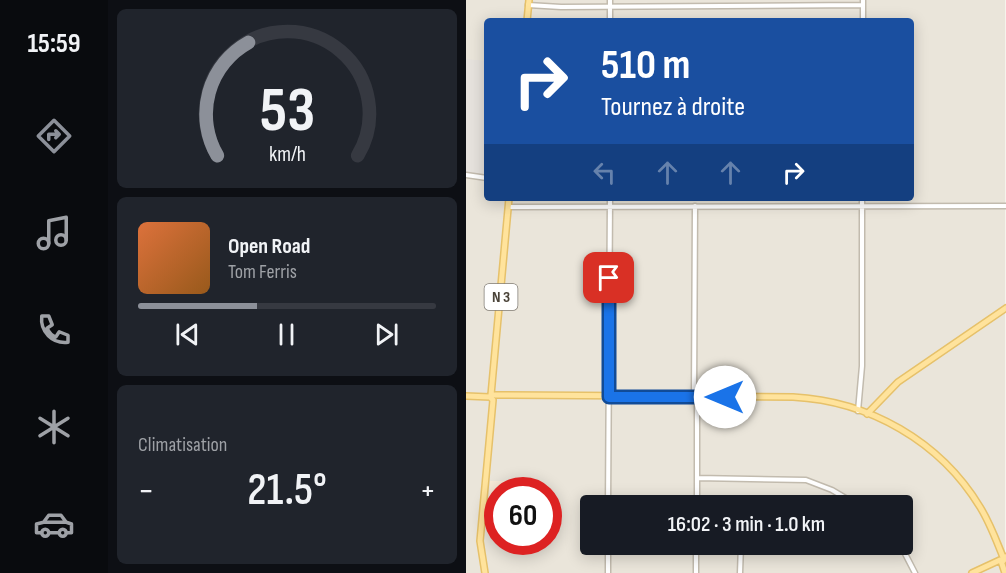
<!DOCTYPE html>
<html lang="fr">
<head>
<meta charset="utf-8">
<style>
	:root { --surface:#171b24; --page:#20242c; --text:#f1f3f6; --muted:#9ea1a6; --line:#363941; --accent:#8c9099 }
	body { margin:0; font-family:"Sofia Sans Condensed",sans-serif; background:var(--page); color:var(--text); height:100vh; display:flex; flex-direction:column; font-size:22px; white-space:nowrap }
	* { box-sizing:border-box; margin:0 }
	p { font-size:20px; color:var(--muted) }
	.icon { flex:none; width:33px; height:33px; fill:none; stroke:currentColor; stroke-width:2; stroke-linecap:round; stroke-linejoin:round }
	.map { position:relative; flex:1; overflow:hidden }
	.panel { display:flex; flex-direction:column; gap:9px; padding:9px; background:#0d0f14; width:358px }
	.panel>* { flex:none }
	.hud { position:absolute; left:18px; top:18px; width:430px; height:183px; border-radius:6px; box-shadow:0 3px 15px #0003; background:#1a4fa0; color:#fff; overflow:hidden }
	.speed { position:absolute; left:18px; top:477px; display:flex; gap:12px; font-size:30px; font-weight:700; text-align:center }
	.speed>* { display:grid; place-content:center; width:78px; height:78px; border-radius:50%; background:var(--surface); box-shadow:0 3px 15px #0003; line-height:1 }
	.speed .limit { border:9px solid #d22; background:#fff; color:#111 }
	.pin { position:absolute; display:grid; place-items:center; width:51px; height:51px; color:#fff; margin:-26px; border-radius:12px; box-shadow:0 3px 9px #0006 }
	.me { position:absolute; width:66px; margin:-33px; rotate:270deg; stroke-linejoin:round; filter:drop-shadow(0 0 4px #0008) }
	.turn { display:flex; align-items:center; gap:21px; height:126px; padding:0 18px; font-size:27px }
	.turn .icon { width:78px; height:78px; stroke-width:2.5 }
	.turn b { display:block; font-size:42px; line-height:51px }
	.lanes { display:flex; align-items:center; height:57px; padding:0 18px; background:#0003; justify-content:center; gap:30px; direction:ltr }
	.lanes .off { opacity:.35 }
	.big { font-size:45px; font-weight:600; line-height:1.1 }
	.panel .widget { flex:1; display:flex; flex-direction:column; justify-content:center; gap:9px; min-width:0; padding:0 21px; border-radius:9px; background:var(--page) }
	.panel .dial { align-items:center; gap:0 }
	.dial svg { height:156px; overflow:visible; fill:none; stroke:var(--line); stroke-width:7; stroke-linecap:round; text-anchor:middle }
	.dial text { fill:var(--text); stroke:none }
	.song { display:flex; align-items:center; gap:18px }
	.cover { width:72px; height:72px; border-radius:9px; background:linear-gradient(135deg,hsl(20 70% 55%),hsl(30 70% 35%)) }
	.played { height:6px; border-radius:3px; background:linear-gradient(90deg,var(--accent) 40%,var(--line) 40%) }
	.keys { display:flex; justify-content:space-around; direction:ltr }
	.heat { display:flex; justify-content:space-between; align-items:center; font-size:33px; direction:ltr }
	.trip { position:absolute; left:114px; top:495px; width:333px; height:60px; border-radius:6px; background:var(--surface); box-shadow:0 3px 15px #0003; font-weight:600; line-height:60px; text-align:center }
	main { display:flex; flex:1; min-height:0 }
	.menu { display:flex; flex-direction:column; width:108px; justify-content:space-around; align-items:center; background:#090b0e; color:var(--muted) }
	.menu .icon { width:42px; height:42px }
	.menu .active { color:var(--accent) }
	.menu b { font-size:27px; color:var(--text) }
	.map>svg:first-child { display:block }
	.residential { fill:#eae5da; fill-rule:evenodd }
	.commercial { fill:#f7ead8 }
	.industrial { fill:#e6e2dd }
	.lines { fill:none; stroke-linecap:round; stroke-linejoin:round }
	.minor-casing { stroke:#c2bbae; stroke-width:7 }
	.major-casing { stroke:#e6c16a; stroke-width:8 }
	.minor { stroke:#fff; stroke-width:4 }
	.major { stroke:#ffe39c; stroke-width:5 }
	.route-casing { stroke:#114b97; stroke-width:15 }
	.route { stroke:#1a73e8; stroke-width:10 }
	.labels { text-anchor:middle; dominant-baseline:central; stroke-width:5; stroke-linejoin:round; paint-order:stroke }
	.shield { fill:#fff; stroke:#817c74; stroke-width:1.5 }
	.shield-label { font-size:16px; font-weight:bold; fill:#4b4439 }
</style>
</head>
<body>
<main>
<nav class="menu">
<b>15:59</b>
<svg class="icon active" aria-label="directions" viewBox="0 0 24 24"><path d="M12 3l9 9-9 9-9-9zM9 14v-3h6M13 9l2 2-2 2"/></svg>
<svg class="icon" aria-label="music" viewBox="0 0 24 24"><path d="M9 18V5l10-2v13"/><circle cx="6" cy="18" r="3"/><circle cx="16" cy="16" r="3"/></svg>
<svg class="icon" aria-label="phone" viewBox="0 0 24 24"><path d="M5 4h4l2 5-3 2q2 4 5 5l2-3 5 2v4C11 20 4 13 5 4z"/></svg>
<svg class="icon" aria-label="climate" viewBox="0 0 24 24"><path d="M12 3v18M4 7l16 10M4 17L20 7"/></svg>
<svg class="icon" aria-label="car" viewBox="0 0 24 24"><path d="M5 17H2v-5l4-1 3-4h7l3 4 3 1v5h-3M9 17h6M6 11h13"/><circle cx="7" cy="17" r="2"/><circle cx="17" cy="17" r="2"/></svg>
</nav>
<section class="panel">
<div class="widget dial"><svg viewBox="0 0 100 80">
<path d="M14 69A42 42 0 1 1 86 69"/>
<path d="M14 69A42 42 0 0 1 30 11" stroke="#8c9099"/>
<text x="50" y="56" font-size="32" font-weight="700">53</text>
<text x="50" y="72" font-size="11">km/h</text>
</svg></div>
<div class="widget">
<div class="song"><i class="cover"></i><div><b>Open Road</b><p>Tom Ferris</p></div></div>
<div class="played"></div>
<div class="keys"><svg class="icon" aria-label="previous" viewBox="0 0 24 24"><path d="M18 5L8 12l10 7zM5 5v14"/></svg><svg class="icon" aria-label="pause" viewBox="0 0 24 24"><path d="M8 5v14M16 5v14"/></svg><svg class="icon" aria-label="next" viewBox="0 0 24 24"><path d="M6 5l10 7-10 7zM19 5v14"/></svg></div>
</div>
<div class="widget"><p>Climatisation</p>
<div class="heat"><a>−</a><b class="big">21.5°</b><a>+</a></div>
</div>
</section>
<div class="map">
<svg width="540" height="573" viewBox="0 0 540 573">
	<rect width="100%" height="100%" fill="#f6f3ec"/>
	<path class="residential" d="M0,0H539V573H0ZM21,21H446V198H21ZM32,490H82V542H32ZM124,506H436V544H124Z"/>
	<path class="commercial" d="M24,481H60V490H32L31,497H23Z"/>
	<path class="industrial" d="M0,59L21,61V177L0,175Z"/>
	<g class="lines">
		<defs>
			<path id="minor" d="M62,5L95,7L397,5
				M144,21V0
				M397,21V0
				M0,175L21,178
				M45,207L540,206
				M228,396L229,206
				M392,411L396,366V198
				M231,478L340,480L366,490L393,506
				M142,506L144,198
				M231,506V397
				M434,544L449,573
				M142,573V544
				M230,573V544
				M274,573L275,544"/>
			<path id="major" d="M61,21L63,0
				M25,395L43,198
				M29,395L327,397C403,401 474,441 514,507C524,523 530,540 537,557
				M0,396L24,397
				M401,414L432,382L540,308
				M535,561L539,573
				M19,573L14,541L27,400L24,397L27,395
				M506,573L534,560L537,561L540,557"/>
		</defs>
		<use href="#minor" class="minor-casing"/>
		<use href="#major" class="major-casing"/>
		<use href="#minor" class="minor"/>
		<use href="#major" class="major"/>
	</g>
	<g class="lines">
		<defs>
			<path id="route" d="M143,278V397H259"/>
		</defs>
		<use href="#route" class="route-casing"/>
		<use href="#route" class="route"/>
	</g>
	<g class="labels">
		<rect class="shield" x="18.5" y="284" width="33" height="26" rx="4.5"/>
		<g class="shield-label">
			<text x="35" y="297">N 3</text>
		</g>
	</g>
</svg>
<div class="speed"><div class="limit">60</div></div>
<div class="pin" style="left:143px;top:278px;background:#d93025"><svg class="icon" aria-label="arrive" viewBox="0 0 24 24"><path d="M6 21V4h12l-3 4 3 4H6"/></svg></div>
<svg class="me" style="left:259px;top:397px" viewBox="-20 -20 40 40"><circle r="19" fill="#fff"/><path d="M0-13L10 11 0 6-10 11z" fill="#1a73e8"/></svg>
<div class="trip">16:02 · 3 min · 1.0 km</div>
<div class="hud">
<div class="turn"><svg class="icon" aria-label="right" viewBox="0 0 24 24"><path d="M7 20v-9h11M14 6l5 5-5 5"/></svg><div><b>510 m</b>Tournez à droite</div></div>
<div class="lanes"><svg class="icon off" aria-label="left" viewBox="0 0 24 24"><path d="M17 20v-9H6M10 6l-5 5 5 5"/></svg><svg class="icon off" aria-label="ahead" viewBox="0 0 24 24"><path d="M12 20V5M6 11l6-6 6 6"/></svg><svg class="icon off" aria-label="ahead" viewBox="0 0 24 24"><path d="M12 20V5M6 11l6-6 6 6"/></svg><svg class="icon" aria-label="right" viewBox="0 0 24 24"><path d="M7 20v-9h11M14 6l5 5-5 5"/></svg></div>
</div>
</div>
</main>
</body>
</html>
